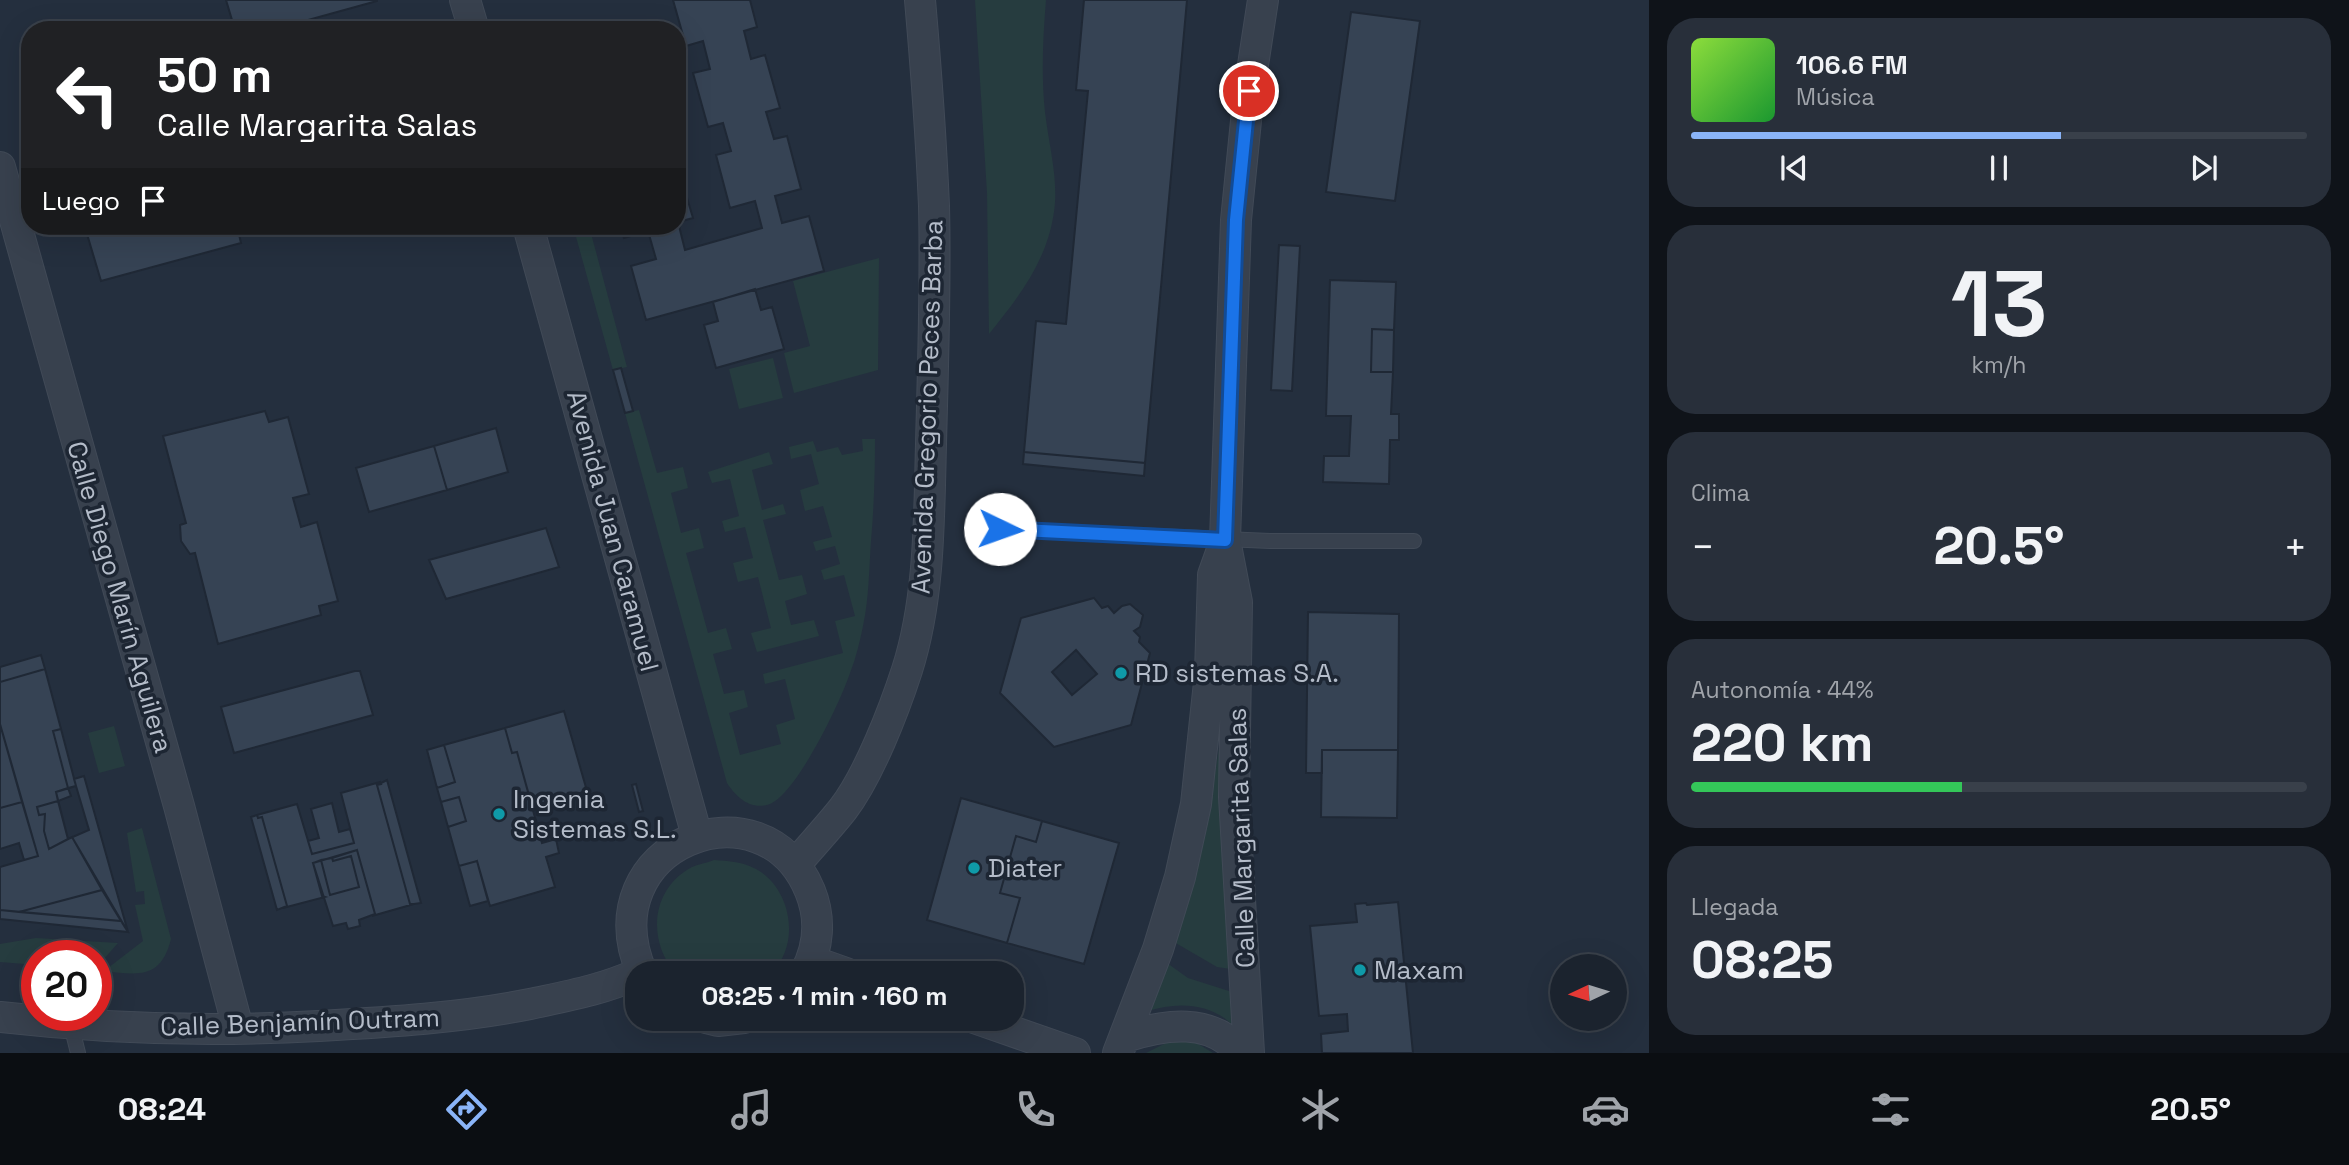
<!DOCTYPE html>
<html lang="es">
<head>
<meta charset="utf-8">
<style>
	:root { --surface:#1b232e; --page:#282f3a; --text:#f1f3f6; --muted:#a0a4aa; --line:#39404a; --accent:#8ab4f8 }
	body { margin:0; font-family:"Space Grotesk",sans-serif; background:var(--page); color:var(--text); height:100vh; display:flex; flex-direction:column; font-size:26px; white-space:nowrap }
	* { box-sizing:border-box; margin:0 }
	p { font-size:23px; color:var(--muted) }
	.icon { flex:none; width:38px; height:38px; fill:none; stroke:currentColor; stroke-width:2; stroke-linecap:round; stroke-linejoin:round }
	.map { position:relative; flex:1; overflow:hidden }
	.drawer { display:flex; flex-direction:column; gap:18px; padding:18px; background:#0f1319; width:700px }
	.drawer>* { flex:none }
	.guide { position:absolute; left:21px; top:21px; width:665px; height:214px; border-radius:28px; box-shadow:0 7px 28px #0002,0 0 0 2px var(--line); background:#202124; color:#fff; overflow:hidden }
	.needle { width:46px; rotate:266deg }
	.fabs { position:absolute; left:1550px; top:954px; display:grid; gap:14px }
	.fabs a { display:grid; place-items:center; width:77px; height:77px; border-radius:50%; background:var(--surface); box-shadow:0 7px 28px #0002,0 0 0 2px var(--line); font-size:35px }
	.speed { position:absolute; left:21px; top:940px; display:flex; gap:14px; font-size:35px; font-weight:700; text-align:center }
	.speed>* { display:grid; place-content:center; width:91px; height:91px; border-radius:50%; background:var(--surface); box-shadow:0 7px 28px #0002,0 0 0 2px var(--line); line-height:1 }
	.speed .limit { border:10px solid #d22; background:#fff; color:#111 }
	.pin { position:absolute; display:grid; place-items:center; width:60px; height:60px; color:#fff; margin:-30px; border:4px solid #fff; border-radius:50%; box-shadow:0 2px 7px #0007 }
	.me { position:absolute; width:77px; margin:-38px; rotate:93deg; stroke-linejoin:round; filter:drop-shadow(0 0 5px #0008) }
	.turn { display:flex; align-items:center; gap:24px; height:147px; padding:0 21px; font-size:32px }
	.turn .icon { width:91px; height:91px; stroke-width:2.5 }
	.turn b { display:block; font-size:49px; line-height:60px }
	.then { display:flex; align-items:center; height:66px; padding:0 21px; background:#0003; gap:14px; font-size:26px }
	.big { font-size:52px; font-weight:600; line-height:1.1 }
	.drawer .card { flex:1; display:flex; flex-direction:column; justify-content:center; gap:10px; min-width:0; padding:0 24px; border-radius:28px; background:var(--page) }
	.drawer .dial { align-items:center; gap:0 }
	.dial b { font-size:91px; line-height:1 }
	.song { display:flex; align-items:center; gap:21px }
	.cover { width:84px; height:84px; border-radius:10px; background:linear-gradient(135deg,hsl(90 70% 55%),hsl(130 70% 35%)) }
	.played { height:7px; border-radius:4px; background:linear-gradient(90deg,var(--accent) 60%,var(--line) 60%) }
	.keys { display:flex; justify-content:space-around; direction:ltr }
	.heat { display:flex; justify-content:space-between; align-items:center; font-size:38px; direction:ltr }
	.charge { height:10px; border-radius:5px; background:linear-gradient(90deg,#34c759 44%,var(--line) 0) }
	.trip { position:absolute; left:625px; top:961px; width:399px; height:70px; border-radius:28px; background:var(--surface); box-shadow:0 7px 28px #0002,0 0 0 2px var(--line); font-weight:600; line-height:70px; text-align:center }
	.tab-bar { display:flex; height:112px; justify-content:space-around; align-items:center; background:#0b0e12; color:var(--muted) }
	.tab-bar .icon { width:49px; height:49px }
	.tab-bar .selected { color:var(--accent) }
	.tab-bar b { font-size:32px; color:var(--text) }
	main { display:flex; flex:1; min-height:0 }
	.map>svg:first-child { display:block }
	.green { fill:#263c3f }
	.building { fill:#364354; stroke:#1f2835; stroke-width:2; fill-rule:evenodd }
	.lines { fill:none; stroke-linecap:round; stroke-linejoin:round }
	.service-casing { stroke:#414a57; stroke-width:16 }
	.minor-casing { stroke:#414a57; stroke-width:32 }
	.service { stroke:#38414e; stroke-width:14 }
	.minor { stroke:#38414e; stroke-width:30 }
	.route-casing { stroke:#114b97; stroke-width:18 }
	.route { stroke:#1a73e8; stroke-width:12 }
	.culture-dot { fill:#0f9aa8; stroke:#1d2633; stroke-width:2.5 }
	.labels { text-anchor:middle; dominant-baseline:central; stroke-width:7; stroke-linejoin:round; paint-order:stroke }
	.street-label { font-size:26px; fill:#b4bcc9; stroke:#1d2633 }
	.poi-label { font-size:26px; fill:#b4bcc9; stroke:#1d2633; text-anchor:start }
</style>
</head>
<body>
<main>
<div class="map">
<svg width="1649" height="1053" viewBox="0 0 1649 1053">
	<rect width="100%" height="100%" fill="#242f3e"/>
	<path class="green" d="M975,0H1046C1043,37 1041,75 1045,112C1049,147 1060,183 1053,218C1045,264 1017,299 989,334L987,193Z
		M573,226H589L627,367L613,370Z
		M879,258L878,370L794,393L784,353L810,346L793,281Z
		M773,358L783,398L739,409L729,369Z
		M639,410L657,473L683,467L688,488L671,493L681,533L699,528L704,548L686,553L708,633L726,628L732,649L713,654L724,694L744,690L748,707L729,713L740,755L781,744L776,725L795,719L785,679L765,684L763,674L843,653L835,621L855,616L844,575L824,580L821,570L840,564L835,546L816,551L813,542L832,537L823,506L805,511L800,490L819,484L811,454L791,459L789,447L813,441L817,452L838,447L842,455L863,451L862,439H875C875,473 874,507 871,541C869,569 869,598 863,626C860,641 856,658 850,673C841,701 797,793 770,804C751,811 736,797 727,783L625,413Z
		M769,452L773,464L752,470L762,510L783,504L786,514L763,520L779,580L802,575L807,594L785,601L791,625L814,620L819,636L757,652L751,633L771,628L758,577L738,582L733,563L753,558L745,527L725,532L722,521L739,516L730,479L712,483L708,472Z
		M114,726L125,766L99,773L88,733Z
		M1221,736L1231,969L1217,967L1174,942L1211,797Z
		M142,828L171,939C161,979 139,975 104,971L143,941L135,905L145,904L144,891L136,892L127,833Z
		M714,860C729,861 743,862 756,869C792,889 801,945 771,973H675C647,939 651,889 692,867C699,864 707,863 714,860Z
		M36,938L118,943L96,968V956H37V965L0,962V944Z
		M1167,963L1188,978L1232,992L1235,1028C1214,1003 1178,1001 1148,1011Z
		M1172,1040L1195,1042L1213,1053H1146Z"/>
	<path class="building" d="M226,0H377V1L272,30H235Z
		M673,0H750L757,27L744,31L751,59L765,55L780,108L766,112L774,139L787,136L801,189L775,196L782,223L809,216L824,271L646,320L631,266L656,259L648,231L624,238L620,226H677V164L693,218L678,222L685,250L762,228L755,201L730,208L716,155L731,151L723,123L708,127L693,73L710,69L703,41L686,46Z
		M1084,0H1187L1145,463L1024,452L1036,321L1066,324L1088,91L1076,90Z
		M1351,12L1420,21L1395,201L1326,192Z
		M117,226H237L241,243L101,281L87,234Z
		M1279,245L1300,246L1292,391L1271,390Z
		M1330,280L1396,282L1394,330L1372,329L1371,372H1393L1391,414H1399V440H1390L1389,484L1323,482L1324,456H1349L1351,416H1326Z
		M755,289L761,310L772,307L784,349L716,368L704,325L718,321L713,302Z
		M1372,329L1394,330L1393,372H1371Z
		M621,368L633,411L625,413L613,370Z
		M265,411L269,422L288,417L309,494L293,498L301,527L317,522L338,601L319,606L321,615L218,644L195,553L190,554L181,541L180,525L186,523L163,436Z
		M496,428L508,472L447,490L434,446Z
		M434,446L447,490L369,512L356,468Z
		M1024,452L1145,463L1144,476L1023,464Z
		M546,528L559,567L446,599L429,560Z
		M1094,598L1102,608L1108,606L1114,613L1122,606L1130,604L1143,615L1140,627L1134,631L1140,637L1139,642L1150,653L1131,725L1054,747L1000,693L1021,618ZM1076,650L1097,674L1072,695L1052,672Z
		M1308,612L1399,614L1398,750H1322V773H1306Z
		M41,655L45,669L0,682V667Z
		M45,669L61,729L53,731L68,788L56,792L58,801L37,807L39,815L45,814L44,831L49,849L72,837L102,890L19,912L0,910V867L38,856L0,724V682Z
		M355,671H360L373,715L234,753L221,707Z
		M564,711L587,791L532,806L517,752L512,753L505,728Z
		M0,724L22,802L0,808Z
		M505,728L512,753L517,752L542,843L556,839L559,853L546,857L555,887L490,906L477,861L459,866L448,827L466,821L459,797L441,802L437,788L455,782L444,745Z
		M61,729L76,786L68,788L53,731Z
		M444,745L455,782L437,788L427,750Z
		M1322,750H1398L1397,818L1321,817Z
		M84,776L128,932L72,837L68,839L58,801L71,796L68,788L76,786L74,779Z
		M387,780L421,903L414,904H410L377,785Z
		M380,782L381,784L377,785L410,904H414L372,916L375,914L357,850L313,863L322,896L325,897L283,908L287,906L262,817L258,818L257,815L297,804L312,854L354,843L341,793Z
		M636,784L643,811L639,812L632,785Z
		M76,786L89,830L68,839L56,792Z
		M459,797L466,821L448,827L441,802Z
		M961,798L1042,821L1036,842L1016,836L1000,893L1020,898L1007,943L927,920Z
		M58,801L68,839L49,849L44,831L45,814L39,815L37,807Z
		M22,802L38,856L24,860L19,843L0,849V808Z
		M332,803L339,832L350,829L354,843L312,854L308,841L319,838L311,809Z
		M257,815L258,818L262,817L287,906L277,910L251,817Z
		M1042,821L1119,843L1084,964L1007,943L1020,898L1000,893L1016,836L1036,842Z
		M357,850L375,914L359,920L360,926L348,929L346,923L333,926L313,863L321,860L330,895L359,887L351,856L333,861L332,858Z
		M351,856L359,887L330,895L321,860L332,858L333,861Z
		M477,861L488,901L470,906L459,866Z
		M102,890L121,921L19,912Z
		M1398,902L1413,1053H1322L1321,1034L1348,1031L1347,1014L1319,1016L1310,926L1357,922L1355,904L1366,903L1367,905Z
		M0,910L121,921L128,932L0,919Z"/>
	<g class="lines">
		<defs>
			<path id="service" d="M1000,529L1270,541H1414
				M71,1025L78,1053"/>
			<path id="minor" d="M465,0L474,30
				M0,167L179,806L238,1028
				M528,226L697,836
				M795,865C811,846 828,828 843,809C869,775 894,710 907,670C930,598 929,518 931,444C933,365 936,285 934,206C931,137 926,68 920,0
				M812,961L846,973
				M642,973C587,845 763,776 810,891C821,918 819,947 805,973
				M0,1017C105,1029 213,1032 319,1026C390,1022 460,1018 530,1004C567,996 602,990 637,974
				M706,1018L718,1021L744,1018
				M974,1018L1075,1053
				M1125,1037C1165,1024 1211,1017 1241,1053
				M1118,1053L1158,949L1180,877L1196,804L1210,673L1213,575L1223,547
				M1249,1053L1234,797L1237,602L1225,540L1236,220L1249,91L1263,0"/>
		</defs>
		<use href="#service" class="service-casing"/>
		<use href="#minor" class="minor-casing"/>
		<use href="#service" class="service"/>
		<use href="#minor" class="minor"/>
	</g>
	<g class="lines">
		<defs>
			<path id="route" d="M1000,529L1225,540L1236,220L1249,91"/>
		</defs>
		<use href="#route" class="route-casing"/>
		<use href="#route" class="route"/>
	</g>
	<g class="culture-dot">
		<circle cx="1121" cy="673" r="7"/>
		<circle cx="499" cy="814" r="7"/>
		<circle cx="974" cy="868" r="7"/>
		<circle cx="1360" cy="970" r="7"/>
	</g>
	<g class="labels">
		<g class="street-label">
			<text transform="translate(927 407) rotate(-88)">Avenida Gregorio Peces Barba</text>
			<text transform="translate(613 531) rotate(75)">Avenida Juan Caramuel</text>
			<text transform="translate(120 597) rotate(74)">Calle Diego Marín Aguilera</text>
			<text transform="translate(1241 838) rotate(-92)">Calle Margarita Salas</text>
			<text transform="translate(300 1022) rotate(-2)">Calle Benjamín Outram</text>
		</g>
		<g class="poi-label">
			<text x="1135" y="673">RD sistemas S.A.</text>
			<text x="513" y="799">Ingenia<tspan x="513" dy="30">Sistemas S.L.</tspan></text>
			<text x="988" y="868">Diater</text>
			<text x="1374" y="970">Maxam</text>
		</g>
	</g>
</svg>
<div class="fabs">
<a><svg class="needle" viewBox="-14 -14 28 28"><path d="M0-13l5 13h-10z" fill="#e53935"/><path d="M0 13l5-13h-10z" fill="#a0a4aa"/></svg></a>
</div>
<div class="speed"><div class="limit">20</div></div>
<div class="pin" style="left:1249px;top:91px;background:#d93025"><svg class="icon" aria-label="arrive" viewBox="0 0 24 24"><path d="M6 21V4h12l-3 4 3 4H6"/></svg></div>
<svg class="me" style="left:1000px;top:529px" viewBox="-20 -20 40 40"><circle r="19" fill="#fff"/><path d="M0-13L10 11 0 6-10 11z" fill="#1a73e8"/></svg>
<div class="trip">08:25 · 1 min · 160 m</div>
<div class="guide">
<div class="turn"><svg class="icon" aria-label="left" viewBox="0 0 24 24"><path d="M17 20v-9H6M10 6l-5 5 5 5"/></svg><div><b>50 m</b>Calle Margarita Salas</div></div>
<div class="then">Luego<svg class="icon" aria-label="arrive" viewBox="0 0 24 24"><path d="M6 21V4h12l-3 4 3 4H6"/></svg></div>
</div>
</div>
<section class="drawer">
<div class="card">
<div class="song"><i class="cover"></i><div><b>106.6 FM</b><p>Música</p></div></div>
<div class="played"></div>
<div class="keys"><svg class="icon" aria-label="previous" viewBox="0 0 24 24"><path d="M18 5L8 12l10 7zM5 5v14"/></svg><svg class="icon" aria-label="pause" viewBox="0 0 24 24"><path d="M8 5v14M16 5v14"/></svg><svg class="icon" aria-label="next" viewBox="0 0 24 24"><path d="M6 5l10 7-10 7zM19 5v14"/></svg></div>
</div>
<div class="card dial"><b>13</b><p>km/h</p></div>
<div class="card"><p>Clima</p>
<div class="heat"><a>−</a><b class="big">20.5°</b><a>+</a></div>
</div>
<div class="card"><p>Autonomía · 44%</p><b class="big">220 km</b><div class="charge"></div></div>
<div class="card"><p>Llegada</p><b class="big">08:25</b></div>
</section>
</main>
<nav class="tab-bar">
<b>08:24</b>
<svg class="icon selected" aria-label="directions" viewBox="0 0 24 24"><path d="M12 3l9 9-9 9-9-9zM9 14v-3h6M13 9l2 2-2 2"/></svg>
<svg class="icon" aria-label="music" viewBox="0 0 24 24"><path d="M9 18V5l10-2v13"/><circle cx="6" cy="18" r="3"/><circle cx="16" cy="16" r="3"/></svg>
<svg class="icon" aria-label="phone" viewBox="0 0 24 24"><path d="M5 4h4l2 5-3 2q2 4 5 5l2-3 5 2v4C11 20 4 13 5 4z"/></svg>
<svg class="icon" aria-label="climate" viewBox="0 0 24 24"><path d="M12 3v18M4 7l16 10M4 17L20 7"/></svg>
<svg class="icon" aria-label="car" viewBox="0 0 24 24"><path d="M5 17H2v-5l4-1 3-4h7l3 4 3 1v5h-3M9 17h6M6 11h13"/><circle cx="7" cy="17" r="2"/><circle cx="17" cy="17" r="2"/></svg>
<svg class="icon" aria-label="filters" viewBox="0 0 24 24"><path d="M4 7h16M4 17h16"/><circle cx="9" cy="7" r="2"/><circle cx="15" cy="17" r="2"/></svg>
<b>20.5°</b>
</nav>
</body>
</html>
